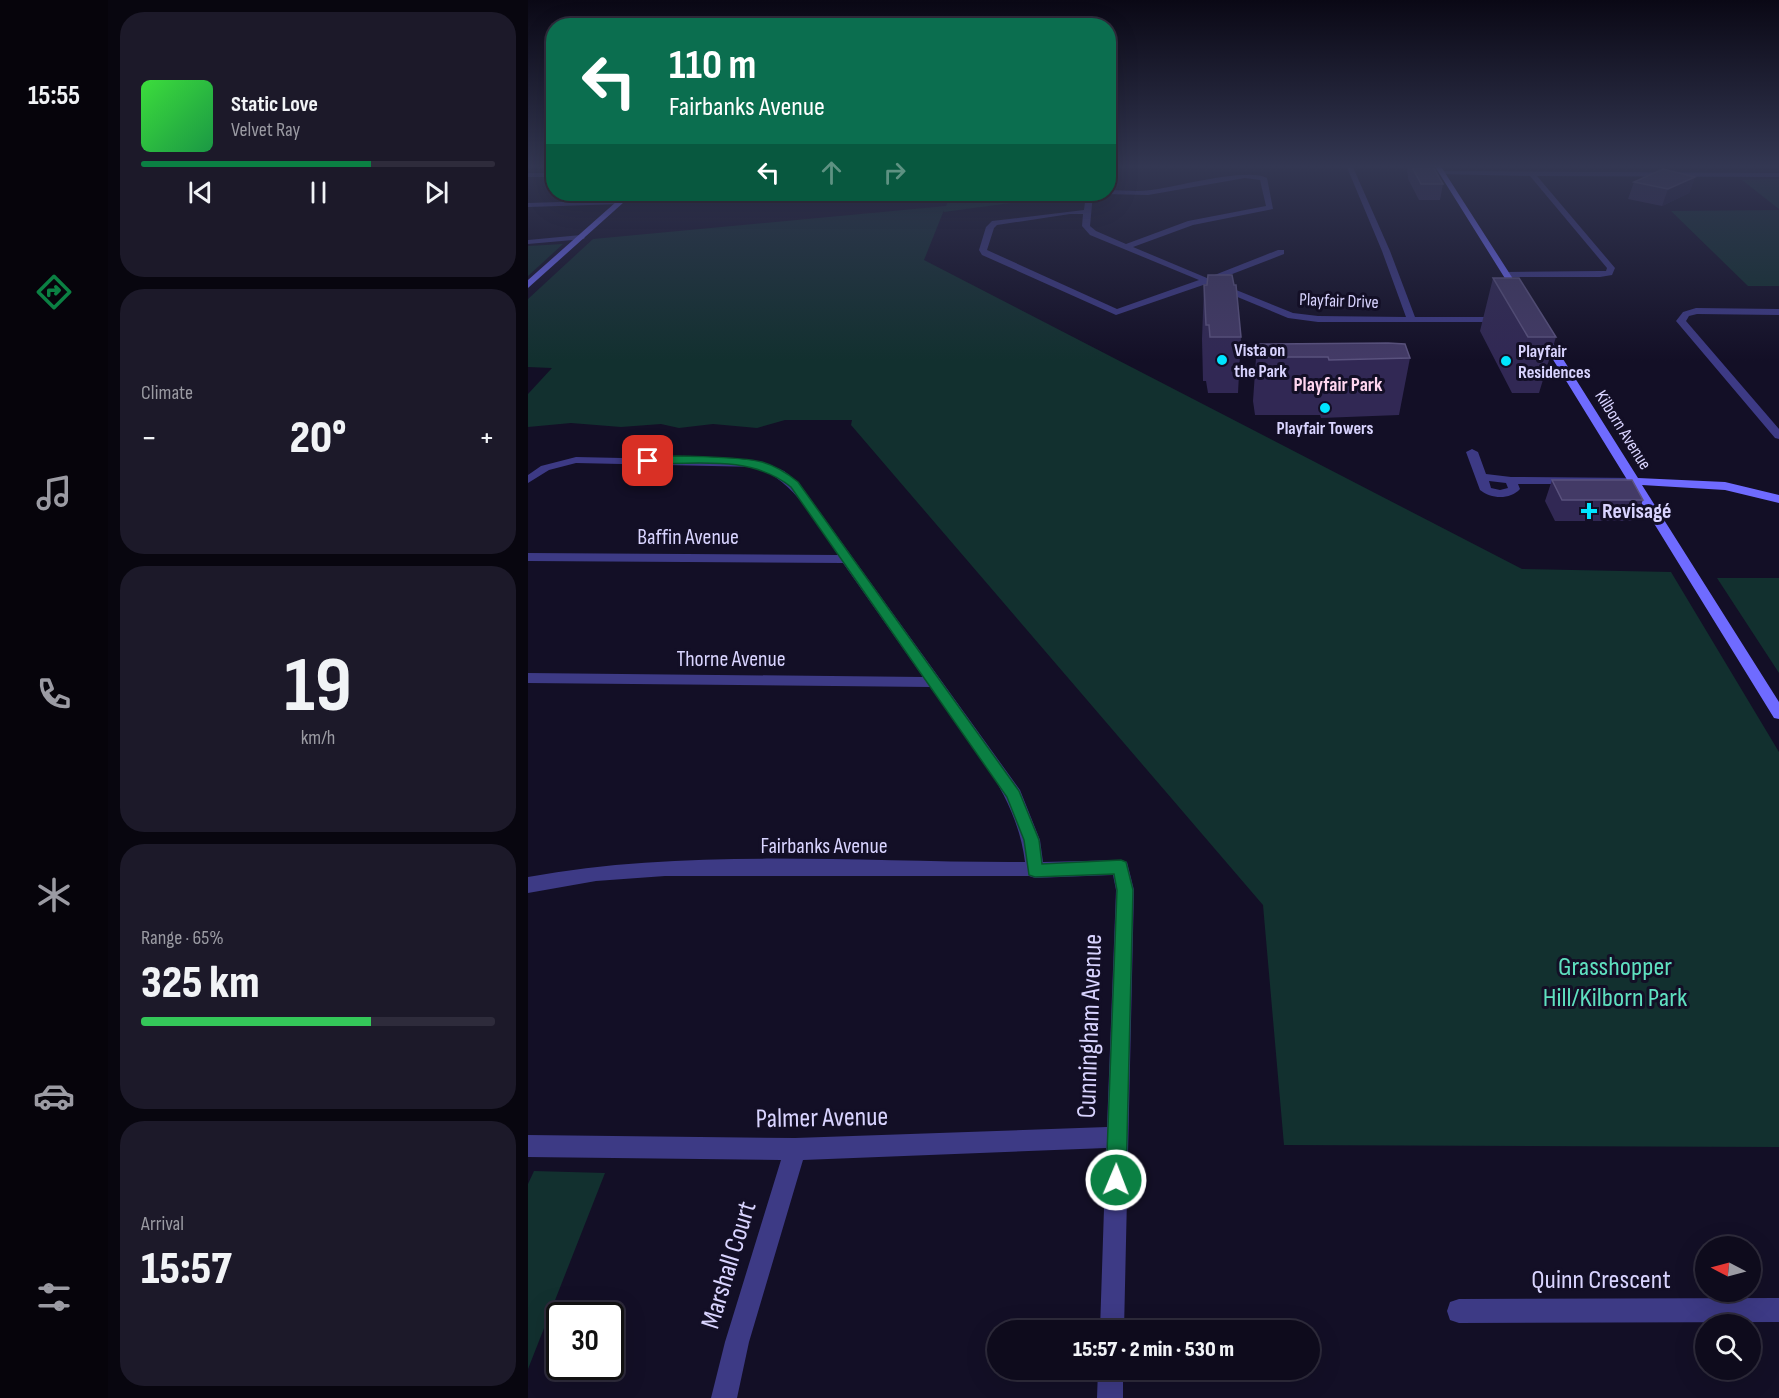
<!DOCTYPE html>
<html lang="en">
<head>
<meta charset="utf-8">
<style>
	:root { --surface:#0e0b1c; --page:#1c1929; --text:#f1f3f6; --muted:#9b9ba3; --line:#2e2b3b; --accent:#0b8043 }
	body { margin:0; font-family:"Sofia Sans Condensed",sans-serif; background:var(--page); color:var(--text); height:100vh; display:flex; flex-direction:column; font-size:22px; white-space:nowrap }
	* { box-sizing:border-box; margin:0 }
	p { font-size:20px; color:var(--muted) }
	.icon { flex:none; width:33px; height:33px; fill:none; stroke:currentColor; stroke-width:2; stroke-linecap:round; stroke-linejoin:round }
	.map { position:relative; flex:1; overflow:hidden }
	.details { display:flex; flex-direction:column; gap:12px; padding:12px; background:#08060f; width:420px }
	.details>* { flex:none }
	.guide { position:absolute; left:18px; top:18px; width:570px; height:183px; border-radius:24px; box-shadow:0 6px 24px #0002,0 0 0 2px var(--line); background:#0b6e4f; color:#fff; overflow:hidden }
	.needle { width:39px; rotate:276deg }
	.fabs { position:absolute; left:1167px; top:1236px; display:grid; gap:12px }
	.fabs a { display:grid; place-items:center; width:66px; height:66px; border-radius:50%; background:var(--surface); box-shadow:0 6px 24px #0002,0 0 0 2px var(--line); font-size:30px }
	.speed { position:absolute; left:18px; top:1302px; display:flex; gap:12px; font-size:30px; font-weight:700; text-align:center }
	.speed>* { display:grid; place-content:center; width:78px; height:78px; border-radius:50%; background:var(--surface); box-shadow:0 6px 24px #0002,0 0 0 2px var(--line); line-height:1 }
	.speed .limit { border:3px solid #111; border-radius:9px; background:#fff; color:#111 }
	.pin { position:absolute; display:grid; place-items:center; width:51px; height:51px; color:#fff; margin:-26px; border-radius:12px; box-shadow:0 3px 9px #0006 }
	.me { position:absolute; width:66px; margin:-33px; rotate:1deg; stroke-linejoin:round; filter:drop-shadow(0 0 4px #0008) }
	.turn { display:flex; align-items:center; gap:21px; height:126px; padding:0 24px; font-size:27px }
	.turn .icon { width:78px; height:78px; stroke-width:2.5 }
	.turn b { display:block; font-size:42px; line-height:51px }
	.lanes { display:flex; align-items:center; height:57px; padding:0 24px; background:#0003; justify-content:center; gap:30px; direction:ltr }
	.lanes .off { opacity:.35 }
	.big { font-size:45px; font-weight:800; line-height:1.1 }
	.details .tile { flex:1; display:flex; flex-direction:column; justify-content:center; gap:9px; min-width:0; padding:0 21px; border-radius:24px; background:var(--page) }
	.details .dial { align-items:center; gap:0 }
	.dial b { font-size:78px; line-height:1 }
	.song { display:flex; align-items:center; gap:18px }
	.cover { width:72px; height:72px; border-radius:9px; background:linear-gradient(135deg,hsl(120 70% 55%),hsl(140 70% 35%)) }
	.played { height:6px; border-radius:3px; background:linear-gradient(90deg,var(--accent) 65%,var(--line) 65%) }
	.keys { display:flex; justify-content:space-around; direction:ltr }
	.heat { display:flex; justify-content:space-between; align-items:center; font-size:33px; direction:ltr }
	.charge { height:9px; border-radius:4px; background:linear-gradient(90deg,#34c759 65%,var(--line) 0) }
	.trip { position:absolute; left:459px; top:1320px; width:333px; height:60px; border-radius:30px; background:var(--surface); box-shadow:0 6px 24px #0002,0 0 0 2px var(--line); font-weight:800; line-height:60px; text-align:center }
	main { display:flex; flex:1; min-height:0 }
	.menu { display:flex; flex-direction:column; width:108px; justify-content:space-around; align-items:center; background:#06040b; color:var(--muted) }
	.menu .icon { width:42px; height:42px }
	.menu .active { color:var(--accent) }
	.menu b { font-size:27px; color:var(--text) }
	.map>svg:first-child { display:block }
	.green { fill:#12302f }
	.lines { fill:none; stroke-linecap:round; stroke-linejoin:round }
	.street { fill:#3d3a85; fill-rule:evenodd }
	.secondary { fill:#6f6bff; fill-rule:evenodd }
	.wall { fill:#312854 }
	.shaded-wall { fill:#1d163a }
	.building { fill:#433a66; stroke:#5a527e; stroke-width:1.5 }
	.route { fill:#0b8043; stroke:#07532c; stroke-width:1.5 }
	.poi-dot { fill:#00e5ff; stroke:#130f26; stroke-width:2 }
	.labels { text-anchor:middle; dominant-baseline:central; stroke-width:6; stroke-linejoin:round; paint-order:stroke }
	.far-street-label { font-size:18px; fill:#d9d4ff; stroke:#130f26 }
	.far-poi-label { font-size:18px; font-weight:bold; fill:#d9d4ff; stroke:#130f26; text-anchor:start }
	.far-neighbourhood-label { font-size:20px; font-weight:bold; fill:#ffd6f0; stroke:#130f26 }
	.poi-label { font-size:22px; font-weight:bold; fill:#d9d4ff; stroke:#130f26; text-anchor:start }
	.street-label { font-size:22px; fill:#d9d4ff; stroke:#130f26 }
	.near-park-label { font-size:27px; fill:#5fe0c0; stroke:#130f26 }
	.near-street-label { font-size:27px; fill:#d9d4ff; stroke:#130f26 }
</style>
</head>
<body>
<main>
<nav class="menu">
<b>15:55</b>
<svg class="icon active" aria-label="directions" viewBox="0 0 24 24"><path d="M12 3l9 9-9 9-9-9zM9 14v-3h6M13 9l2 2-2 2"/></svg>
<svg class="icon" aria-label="music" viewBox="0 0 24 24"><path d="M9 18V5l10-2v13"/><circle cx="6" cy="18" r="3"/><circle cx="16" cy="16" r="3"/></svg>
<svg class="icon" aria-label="phone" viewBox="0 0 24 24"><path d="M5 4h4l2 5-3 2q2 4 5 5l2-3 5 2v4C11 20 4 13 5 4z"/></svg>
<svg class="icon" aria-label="climate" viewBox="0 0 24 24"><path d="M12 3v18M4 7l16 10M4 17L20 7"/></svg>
<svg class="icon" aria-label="car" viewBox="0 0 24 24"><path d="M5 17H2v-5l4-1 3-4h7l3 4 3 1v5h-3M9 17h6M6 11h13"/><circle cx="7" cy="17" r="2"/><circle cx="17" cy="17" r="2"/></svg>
<svg class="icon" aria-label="filters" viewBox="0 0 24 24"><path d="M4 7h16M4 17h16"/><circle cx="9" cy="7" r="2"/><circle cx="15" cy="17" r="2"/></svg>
</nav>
<section class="details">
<div class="tile">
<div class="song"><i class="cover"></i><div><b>Static Love</b><p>Velvet Ray</p></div></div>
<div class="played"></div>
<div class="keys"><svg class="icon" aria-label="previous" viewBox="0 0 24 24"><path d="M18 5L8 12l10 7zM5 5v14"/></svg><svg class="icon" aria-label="pause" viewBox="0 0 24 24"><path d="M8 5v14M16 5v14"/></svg><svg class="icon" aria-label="next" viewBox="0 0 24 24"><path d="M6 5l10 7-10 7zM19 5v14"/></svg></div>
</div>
<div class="tile"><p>Climate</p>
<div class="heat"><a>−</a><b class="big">20°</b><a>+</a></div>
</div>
<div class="tile dial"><b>19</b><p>km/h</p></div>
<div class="tile"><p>Range · 65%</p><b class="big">325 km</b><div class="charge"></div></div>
<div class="tile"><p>Arrival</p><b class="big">15:57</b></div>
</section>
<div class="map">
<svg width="1251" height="1398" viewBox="0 0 1251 1398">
	<rect width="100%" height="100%" fill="#130f26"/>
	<path class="green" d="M1251,179V209L1214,180Z
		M423,194H548L416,212V210L396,260L994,569L1143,572L1251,752V1147L756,1145L735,905L323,425L324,420H257L229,428L185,424L151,428L133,424L93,427L43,423L0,427V394L24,368L0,367V299L65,239L418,206Z
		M1251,210V286H1220L1143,211Z
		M35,244L0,276V246Z
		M1190,578H1251V673L1189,578Z
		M6,1171L77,1173L0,1369V1184Z"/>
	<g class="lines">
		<path class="street" d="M818,165H824L862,251L887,317H973L976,318V322H790L760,318L678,284L588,315L454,255L451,250L458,227L464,221L556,210L558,194H565L562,226L568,231L598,244L660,221L738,206L732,180L717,178L620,195L577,194H580V190C594,190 609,192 623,190C648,187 719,167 739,178L745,209L665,225L605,247L679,278L750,250H756V254L686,281L765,313L790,316L878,317L854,251ZM542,214H555L554,226L562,235L671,280L589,309L459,250L466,228L469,225Z
			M914,171L1251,173V177L1009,176L1087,268L1084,275L1072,277H979L975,274L976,272L1072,271H1078L1079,268L1002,176L912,174Z
			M0,173H26V177H0Z
			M95,200L92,204L0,207V203Z
			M53,235L57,237L56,239L0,244V240Z
			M1168,308L1251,309V315L1169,314L1161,316L1158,321L1251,429V439L1247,438L1148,321L1155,312Z
			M944,449L950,452L958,474L983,477L1108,478L1114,481L1108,484H990L992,489C982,500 963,499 952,490L938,452ZM961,481L978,483L980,488L972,490L963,488Z
			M48,457L231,461L256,471L271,483L492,790L512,840L515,862L593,860L599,862L606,890L596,1330H572L578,1148L275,1160L221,1342L209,1398H183L197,1342L253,1160L0,1157V1135L267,1138L579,1127L588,890L585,875L507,878L501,876H137L68,881L0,893V877C161,847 334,863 497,862C489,794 440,741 402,687L0,683V673L395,677L315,563L0,561V553L310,555C285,520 270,485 229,467L48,463L21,470L0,483V475L13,466Z
			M1251,1298V1322L931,1323L922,1320L919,1311L922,1302L931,1299Z
			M570,1370H595V1398H569Z"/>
		<path class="secondary" d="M906,165H912L996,296L995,298L988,296Z
			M97,194H105L0,288V280Z
			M1010,330L1018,332L1110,478L1197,482L1251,495V503L1197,490L1114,485L1251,702V719L1246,718L1008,332Z"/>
	</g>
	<path class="wall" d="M880,165H904L915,184L912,200H891L880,179V174L879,172Z
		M1167,177L1161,193L1134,206L1100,199L1106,182Z
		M965,278L1028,337L1011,393H984L952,331Z
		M676,285H679L713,337L710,393H680L678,381H675L674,339Z
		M729,344L882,358L871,415L793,418L792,415H727L725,401Z
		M1024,480L1115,500L1106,521H1027L1017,501Z"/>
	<path class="shaded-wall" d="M1167,177L1161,193L1134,206L1140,189Z"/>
	<path class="building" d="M883,165H904L915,184H893Z
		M1135,169L1167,177L1140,189L1106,182Z
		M680,275H704L706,285H708L713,337H682L681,325H678L676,285H679Z
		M965,278H991L1028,337H1000Z
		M860,343L877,344L882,358L801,360L800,357H732L729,344Z
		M1024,480H1104L1115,500H1034Z"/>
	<linearGradient id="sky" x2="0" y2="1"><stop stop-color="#0a0815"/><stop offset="0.46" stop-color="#333752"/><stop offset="1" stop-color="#333752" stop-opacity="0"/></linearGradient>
	<rect width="1251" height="361" fill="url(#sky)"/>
	<path class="route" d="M117,458C137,454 214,457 234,462C248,466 259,473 270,482L491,791L511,840L514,864L593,860L598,862L605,890L598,1180L595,1187L588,1190L581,1187L578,1180L589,890L586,874L507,877L501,875L496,840L479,797L263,487C224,455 168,464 120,464L117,463Z"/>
	<g class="poi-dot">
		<circle cx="694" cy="360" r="6"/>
		<circle cx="978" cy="361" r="6"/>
		<circle cx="797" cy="408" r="6"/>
		<path d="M1058 502h6v6h6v6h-6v6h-6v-6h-6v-6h6z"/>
	</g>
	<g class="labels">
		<g class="far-street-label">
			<text transform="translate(811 301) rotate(2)">Playfair Drive</text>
			<text transform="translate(1095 430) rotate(58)">Kilborn Avenue</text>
		</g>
		<g class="far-poi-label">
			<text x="706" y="350">Vista on<tspan x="706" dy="21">the Park</tspan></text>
			<text x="990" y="351">Playfair<tspan x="990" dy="21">Residences</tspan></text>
			<text x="797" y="428" text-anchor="middle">Playfair Towers</text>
		</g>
		<g class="far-neighbourhood-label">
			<text x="810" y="385">Playfair Park</text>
		</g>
		<g class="poi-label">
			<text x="1074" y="511">Revisagé</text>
		</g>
		<g class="street-label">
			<text x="160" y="537">Baffin Avenue</text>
			<text x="203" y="659">Thorne Avenue</text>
			<text x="296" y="846">Fairbanks Avenue</text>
		</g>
		<g class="near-park-label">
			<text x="1087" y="967">Grasshopper<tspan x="1087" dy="31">Hill/Kilborn Park</tspan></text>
		</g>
		<g class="near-street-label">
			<text transform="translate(562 1026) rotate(-88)">Cunningham Avenue</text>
			<text transform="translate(294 1118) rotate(-1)">Palmer Avenue</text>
			<text transform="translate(201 1265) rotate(-73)">Marshall Court</text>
			<text x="1073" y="1280">Quinn Crescent</text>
		</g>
	</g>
</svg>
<div class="fabs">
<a><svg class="needle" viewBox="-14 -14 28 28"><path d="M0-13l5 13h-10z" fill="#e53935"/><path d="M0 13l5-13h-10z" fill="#9b9ba3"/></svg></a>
<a><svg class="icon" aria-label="search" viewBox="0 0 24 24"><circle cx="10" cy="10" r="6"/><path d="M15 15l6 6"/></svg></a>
</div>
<div class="speed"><div class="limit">30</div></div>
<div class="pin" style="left:120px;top:461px;background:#d93025"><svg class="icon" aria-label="arrive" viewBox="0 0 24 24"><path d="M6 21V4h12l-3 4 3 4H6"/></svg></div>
<svg class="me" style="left:588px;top:1180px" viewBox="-20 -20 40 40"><circle r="17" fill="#0b8043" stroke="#fff" stroke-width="3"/><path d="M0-11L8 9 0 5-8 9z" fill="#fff"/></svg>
<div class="trip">15:57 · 2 min · 530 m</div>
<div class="guide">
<div class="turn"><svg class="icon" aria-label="left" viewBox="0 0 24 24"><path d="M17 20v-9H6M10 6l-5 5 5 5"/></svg><div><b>110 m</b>Fairbanks Avenue</div></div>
<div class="lanes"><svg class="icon" aria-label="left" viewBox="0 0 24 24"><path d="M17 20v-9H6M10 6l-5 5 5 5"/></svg><svg class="icon off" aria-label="ahead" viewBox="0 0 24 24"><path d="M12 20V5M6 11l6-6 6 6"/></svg><svg class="icon off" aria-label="right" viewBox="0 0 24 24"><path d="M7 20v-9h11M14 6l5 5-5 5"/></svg></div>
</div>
</div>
</main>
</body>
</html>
